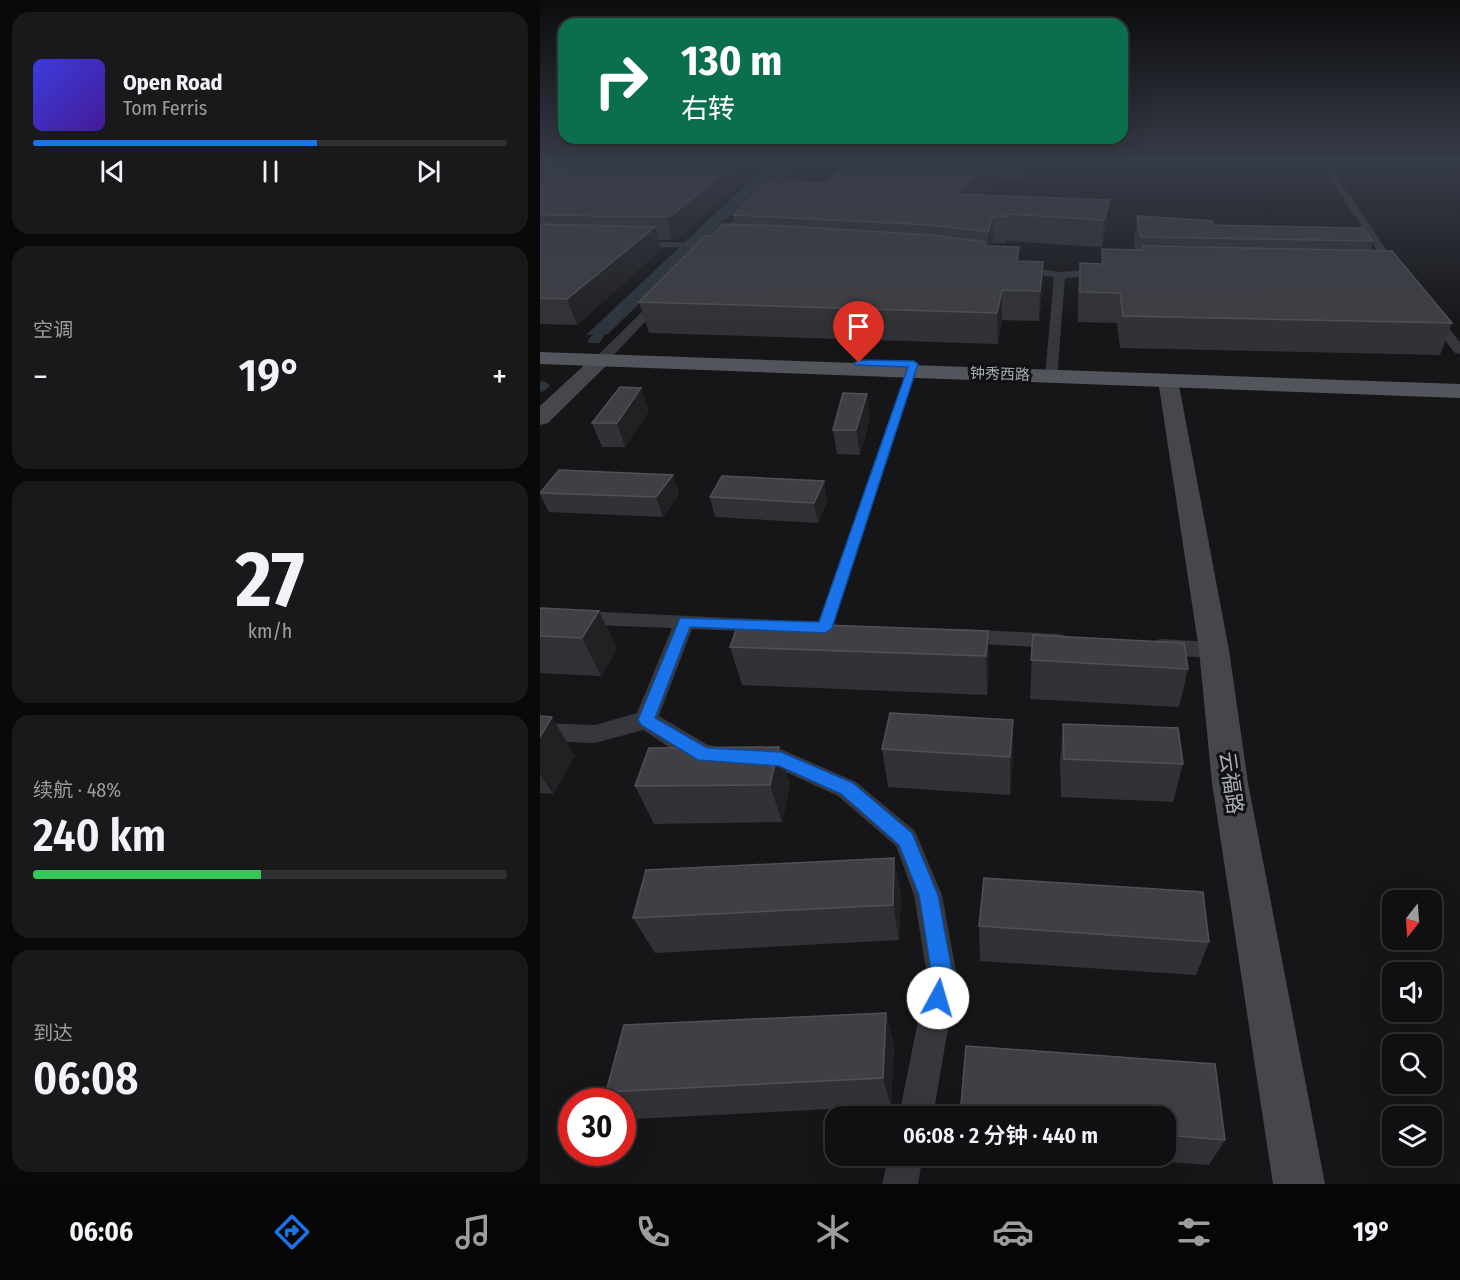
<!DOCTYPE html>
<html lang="zh">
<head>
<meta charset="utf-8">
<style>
	:root { --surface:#101012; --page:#19191b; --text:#f1f3f6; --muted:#9c9d9f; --line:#303032; --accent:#1a73e8 }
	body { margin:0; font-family:"Fira Sans Condensed","Noto Sans SC",sans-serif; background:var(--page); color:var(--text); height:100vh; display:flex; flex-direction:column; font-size:22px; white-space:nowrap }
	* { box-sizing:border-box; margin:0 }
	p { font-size:20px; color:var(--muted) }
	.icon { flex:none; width:33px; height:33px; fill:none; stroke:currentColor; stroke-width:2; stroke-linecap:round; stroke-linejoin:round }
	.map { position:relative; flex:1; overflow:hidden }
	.drawer { display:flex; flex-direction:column; gap:12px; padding:12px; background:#09090a; width:540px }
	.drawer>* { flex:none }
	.banner { position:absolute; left:18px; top:18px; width:570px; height:126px; border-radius:18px; box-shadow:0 6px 24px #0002,0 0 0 2px var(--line); background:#0b6e4f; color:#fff; overflow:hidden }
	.needle { width:39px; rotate:197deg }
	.tools { position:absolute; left:842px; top:890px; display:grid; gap:12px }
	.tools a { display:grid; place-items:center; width:60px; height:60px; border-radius:12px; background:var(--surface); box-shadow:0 6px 24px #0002,0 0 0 2px var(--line); font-size:30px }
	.speed { position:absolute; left:18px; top:1088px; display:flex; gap:12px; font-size:30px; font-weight:700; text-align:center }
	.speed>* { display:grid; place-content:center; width:78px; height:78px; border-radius:50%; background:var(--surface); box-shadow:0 6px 24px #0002,0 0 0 2px var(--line); line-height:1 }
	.speed .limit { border:9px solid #d22; background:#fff; color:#111 }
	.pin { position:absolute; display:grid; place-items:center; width:51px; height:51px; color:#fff; margin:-62px -26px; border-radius:50% 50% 50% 0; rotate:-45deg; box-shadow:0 0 6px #0007 }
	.pin .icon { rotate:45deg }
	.me { position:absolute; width:66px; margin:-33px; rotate:6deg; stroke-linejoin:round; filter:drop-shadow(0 0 4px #0008) }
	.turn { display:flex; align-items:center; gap:21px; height:126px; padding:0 24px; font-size:27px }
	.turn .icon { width:78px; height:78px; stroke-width:2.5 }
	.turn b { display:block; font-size:42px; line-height:51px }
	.big { font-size:45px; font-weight:600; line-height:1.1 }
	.drawer .widget { flex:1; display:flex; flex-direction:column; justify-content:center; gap:9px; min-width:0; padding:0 21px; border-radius:18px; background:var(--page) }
	.drawer .dial { align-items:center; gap:0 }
	.dial b { font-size:78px; line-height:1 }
	.song { display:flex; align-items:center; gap:18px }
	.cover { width:72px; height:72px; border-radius:9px; background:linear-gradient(135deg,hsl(240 70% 55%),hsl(260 70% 35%)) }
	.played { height:6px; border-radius:3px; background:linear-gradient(90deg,var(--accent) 60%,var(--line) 60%) }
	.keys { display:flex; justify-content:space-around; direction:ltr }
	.heat { display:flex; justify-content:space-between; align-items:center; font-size:33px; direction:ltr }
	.charge { height:9px; border-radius:4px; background:linear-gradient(90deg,#34c759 48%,var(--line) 0) }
	.trip { position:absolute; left:285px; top:1106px; width:351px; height:60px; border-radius:18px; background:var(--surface); box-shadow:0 6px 24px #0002,0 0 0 2px var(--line); font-weight:600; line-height:60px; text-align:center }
	.tab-bar { display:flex; height:96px; justify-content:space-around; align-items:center; background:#060607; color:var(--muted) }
	.tab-bar .icon { width:42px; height:42px }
	.tab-bar .current { color:var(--accent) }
	.tab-bar b { font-size:27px; color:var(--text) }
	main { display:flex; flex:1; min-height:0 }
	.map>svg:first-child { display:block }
	.water { fill:#2c353c }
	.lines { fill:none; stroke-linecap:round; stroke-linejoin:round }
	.canal { fill:#2c353c; fill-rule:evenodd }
	.lane { fill:#37383d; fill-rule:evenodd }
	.street { fill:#37383d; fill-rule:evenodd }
	.secondary { fill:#45474d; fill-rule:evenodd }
	.primary { fill:#53555c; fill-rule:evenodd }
	.wall { fill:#323236 }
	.shaded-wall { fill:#212124 }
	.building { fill:#3f3f44; stroke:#4f5156; stroke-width:1.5 }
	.route { fill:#1a73e8; stroke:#114b97; stroke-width:1.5 }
	.labels { text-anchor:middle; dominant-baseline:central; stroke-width:6; stroke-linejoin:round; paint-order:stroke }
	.far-street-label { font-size:15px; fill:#a8adb8; stroke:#111113 }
	.near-street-label { font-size:21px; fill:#a8adb8; stroke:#111113 }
</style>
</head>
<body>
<main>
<section class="drawer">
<div class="widget">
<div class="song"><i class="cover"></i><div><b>Open Road</b><p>Tom Ferris</p></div></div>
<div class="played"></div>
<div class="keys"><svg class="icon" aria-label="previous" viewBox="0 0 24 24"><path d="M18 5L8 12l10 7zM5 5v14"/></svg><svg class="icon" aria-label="pause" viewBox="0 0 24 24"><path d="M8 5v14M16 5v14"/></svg><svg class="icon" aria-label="next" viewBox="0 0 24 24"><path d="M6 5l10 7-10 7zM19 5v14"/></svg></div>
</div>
<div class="widget"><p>空调</p>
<div class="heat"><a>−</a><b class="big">19°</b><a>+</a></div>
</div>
<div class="widget dial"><b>27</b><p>km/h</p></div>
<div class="widget"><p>续航 · 48%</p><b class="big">240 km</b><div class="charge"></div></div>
<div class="widget"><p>到达</p><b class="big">06:08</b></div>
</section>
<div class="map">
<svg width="920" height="1184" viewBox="0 0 920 1184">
	<rect width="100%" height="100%" fill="#161618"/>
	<path class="water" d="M230,162H245L68,334L46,335Z"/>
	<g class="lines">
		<path class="canal" d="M59,331L65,335L59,343H49L48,340L55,332Z
			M3,381L10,385L5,391L0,392V382Z"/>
		<path class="lane" d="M371,362L378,364L291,628L285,632L281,631L279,628Z"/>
		<path class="street" d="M249,162H258L182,243L185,246L184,248L95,247L90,244L95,241L172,243Z
			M784,162H792L799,180L863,274L862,276H854L853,274L791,180Z
			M478,266L520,272L565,269L570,272L565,275L525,278L517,379L512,380L505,376L514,277L474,271V267Z
			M121,296L127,299L125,301L65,364H55L53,361L55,358L117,297Z
			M891,311L895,312L920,342V354L915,353L885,315Z
			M0,609L232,620L235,625L232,630L225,632L152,629L119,716L168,745L183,748L187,755L183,762C155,772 127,744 103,730L55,743L0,741V723L55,725L97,713L132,628L0,623Z
			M422,629L519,634L526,636L529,641L526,646L519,648L422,643L415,641L412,636L415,631Z
			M620,639L674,642L681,645L685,650L681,655L674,658L620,655L613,652L610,647L613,642Z
			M217,748L241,749L316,782L375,831L402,895L417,976L393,1116H359L387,976L374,895L356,846L298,796L239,769L209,765L205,758L209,751Z
			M349,1155H383L378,1184H342Z"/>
		<path class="secondary" d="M60,355L67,357L70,361L67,365L8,423L0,425V406L53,357Z
			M628,374L635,376L638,380L689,650L708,783L785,1184H733L672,783L659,650L618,380L621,376Z"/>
		<path class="primary" d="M0,352L920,384V398L0,364Z"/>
	</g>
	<path class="wall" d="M0,162H223L138,238L132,240H118L121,250L37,325L0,324Z
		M310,162H496L484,181L459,179L443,195L569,200L567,226L562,247L466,241V243H453L452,247L479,261L503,262L502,291L499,321L462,320L458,344L109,333L99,302L171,236L195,225L193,215L288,183Z
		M597,216L833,241L830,251L912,323L900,355L580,348L577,323L538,322V292L540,263L561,264L562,249H595L594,243Z
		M109,411L85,447H62L52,423Z
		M330,418L320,455L297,454L293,430Z
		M133,475L139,494L123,517L9,512L0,494V493Z
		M284,481L287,501L278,523L175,517L170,497Z
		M0,608L59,611L77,649L61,676L0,673Z
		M448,631L449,670L447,695L202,685L190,647Z
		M493,635L648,669L639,707L490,699Z
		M0,716L35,756L13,794L0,793Z
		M473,720V758L470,795L348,787L342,749Z
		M523,724L643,764L633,802L521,797L520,762Z
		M250,785L242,822L114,824L95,786Z
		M361,894L359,940L115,953L93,918Z
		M439,926L669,942L656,975L440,961Z
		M346,1013L354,1044L351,1106L93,1119L82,1109V1101H75L66,1092Z
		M626,1116L685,1140L669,1165L536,1155H626Z"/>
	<path class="shaded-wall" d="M197,162H223L138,238L132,240L126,217Z
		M452,162H459V179L418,219L417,194Z
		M484,162H496L484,181Z
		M569,200L567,226L562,247L564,220Z
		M453,216V243L448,260V232Z
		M115,227L121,250L37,325L27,299Z
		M503,262L502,291L499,321L500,291Z
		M462,290V320L458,344L457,313Z
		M101,388L109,411L85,447L77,423Z
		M327,394L330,418L320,455L316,430Z
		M133,475L139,494L123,517L116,497Z
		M284,481L287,501L278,523L274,503Z
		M59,611L77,649L61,676L42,638Z
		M448,631L449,670L447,695L446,656Z
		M12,717L35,756L13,794L0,774V737Z
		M473,720V758L470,795V757Z
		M239,747L250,785L242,822L230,785Z
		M354,858L361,894L359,940L353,905Z
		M346,1013L354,1044L351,1106L343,1078Z"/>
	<path class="building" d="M0,162H197L132,215L126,217L0,215Z
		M310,162H452L417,194L569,200L564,220L466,214V216H453L448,232L392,225L193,215L228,181L288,183Z
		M597,216L673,221V225L822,228L833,241L601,237Z
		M0,224L115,227L27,299L0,298Z
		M183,224L247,226L391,235L445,242L444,246L479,247L477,261L503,262L500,291L462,290L457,313L99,302L165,236H171Z
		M603,246H612L852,251L912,323L583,316L580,293L540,292V263L563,264L562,249L603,250Z
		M80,387L101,388L77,423H52Z
		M303,393L327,394L316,430H293Z
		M19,470L133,475L116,497L0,493Z
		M182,476L284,481L274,503L170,497Z
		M0,608L59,611L42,638L0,636Z
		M199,622L448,631L446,656L190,647Z
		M493,635L644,643L648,669L491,660Z
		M350,713L473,720L470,757L342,749Z
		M0,716L12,717L0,737Z
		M523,724L638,728L643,764L524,759Z
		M239,747L230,785L95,786L109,748Z
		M354,858L353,905L93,918L106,870Z
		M444,878L663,892L669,942L439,926Z
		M346,1013L343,1078L66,1092L84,1025Z
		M426,1046L675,1064L685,1140L626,1135V1116H420Z"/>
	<linearGradient id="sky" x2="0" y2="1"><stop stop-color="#0c0c0d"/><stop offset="0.49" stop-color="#363c48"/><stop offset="1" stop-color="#363c48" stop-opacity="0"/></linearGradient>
	<rect width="920" height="328" fill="url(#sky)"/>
	<path class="route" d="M319,360L374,361L378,364L292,628L285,633L150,627L115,718L167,748L241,752L313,783L372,833L398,895L413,976L406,1006L398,1009L391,1006L388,998L392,976L379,895L359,845L301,794L239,766L158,760L101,725L98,720L140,618L279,622L368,367L316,365L314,363Z"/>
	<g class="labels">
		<g class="far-street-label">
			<text transform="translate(460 374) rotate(2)">钟秀西路</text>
		</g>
		<g class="near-street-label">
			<text transform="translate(691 783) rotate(82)">云福路</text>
		</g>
	</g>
</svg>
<div class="tools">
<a><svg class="needle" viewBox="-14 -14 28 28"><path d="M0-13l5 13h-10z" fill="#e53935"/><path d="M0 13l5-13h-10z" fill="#9c9d9f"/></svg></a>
<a><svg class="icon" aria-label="sound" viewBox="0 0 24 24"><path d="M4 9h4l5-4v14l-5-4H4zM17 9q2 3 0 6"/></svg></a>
<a><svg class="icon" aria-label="search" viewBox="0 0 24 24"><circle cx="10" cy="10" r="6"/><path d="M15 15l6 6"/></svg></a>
<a><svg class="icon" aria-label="layers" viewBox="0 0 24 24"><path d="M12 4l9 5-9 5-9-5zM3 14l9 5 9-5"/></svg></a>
</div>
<div class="speed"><div class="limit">30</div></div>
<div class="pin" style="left:319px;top:363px;background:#d93025"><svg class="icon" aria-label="arrive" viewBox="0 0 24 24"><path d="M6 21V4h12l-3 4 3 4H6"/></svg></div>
<svg class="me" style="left:398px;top:998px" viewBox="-20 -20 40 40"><circle r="19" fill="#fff"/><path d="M0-13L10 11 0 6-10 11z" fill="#1a73e8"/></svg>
<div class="trip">06:08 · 2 分钟 · 440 m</div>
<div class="banner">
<div class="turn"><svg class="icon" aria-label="right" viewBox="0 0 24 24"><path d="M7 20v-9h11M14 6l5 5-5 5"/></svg><div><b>130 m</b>右转</div></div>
</div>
</div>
</main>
<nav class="tab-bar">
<b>06:06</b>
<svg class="icon current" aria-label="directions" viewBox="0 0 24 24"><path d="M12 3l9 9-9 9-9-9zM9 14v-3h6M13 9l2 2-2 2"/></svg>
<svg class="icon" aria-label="music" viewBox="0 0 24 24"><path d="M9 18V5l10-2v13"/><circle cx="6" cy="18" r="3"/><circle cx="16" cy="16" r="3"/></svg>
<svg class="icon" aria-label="phone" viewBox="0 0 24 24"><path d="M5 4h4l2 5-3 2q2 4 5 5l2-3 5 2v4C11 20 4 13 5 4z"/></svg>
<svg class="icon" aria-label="climate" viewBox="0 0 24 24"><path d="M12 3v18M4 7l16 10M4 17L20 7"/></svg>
<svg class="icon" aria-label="car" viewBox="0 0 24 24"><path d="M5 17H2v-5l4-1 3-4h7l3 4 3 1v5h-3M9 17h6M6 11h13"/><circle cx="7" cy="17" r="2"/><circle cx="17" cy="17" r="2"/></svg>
<svg class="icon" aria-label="filters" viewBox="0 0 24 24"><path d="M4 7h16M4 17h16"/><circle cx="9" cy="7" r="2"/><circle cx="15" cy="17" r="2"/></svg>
<b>19°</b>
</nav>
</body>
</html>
